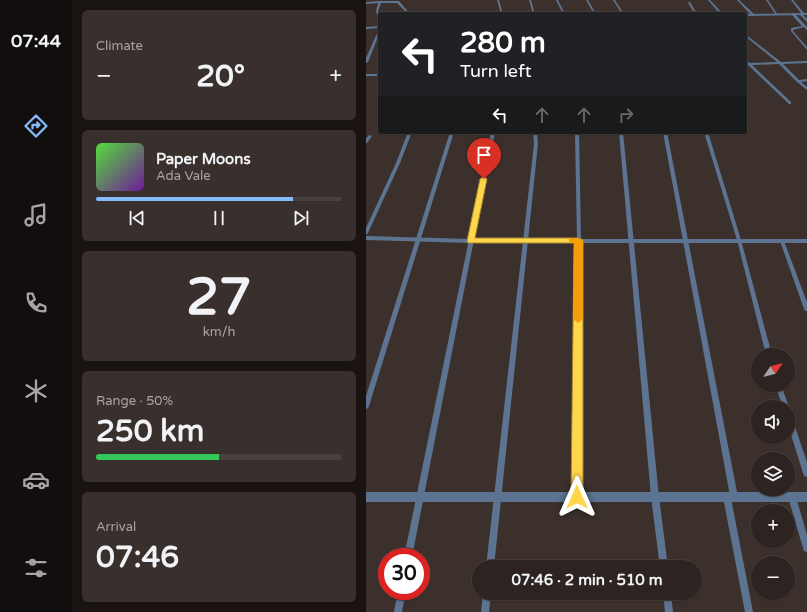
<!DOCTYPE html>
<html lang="en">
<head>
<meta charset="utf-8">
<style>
	:root { --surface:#2d2421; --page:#39302e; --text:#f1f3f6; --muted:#a7a4a5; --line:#48413f; --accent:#86bbfb }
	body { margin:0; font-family:"Varela Round",sans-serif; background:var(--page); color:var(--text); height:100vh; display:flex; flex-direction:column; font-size:15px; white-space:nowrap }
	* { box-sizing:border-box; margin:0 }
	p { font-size:13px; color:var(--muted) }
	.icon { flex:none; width:22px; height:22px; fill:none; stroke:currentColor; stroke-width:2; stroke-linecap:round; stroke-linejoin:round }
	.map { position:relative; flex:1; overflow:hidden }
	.side { display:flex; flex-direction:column; gap:10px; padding:10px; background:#191412; width:294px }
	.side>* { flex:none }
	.top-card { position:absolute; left:12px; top:12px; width:369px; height:122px; border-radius:4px; box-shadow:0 1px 3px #0004,0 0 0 1px var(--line); background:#202124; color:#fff; overflow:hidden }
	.needle { width:26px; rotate:55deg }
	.controls { position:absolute; left:385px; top:348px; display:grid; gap:8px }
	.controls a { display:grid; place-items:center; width:44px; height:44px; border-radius:50%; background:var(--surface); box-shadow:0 1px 3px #0004,0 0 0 1px var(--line); font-size:20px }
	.speed { position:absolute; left:12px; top:548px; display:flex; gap:8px; font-size:20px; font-weight:700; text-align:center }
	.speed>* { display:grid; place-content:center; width:52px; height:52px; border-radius:50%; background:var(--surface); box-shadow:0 1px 3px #0004,0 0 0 1px var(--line); line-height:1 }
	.speed .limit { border:6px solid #d22; background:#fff; color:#111 }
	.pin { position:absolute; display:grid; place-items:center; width:34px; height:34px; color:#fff; margin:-41px -17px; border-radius:50% 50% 50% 0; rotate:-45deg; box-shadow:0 0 4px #0007 }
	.pin .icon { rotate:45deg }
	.me { position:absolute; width:44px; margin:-22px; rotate:0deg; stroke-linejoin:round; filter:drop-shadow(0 0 3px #0008) }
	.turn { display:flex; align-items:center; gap:14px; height:84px; padding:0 16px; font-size:18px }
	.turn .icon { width:52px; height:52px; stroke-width:2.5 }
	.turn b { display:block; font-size:28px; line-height:34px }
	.lanes { display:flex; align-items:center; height:38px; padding:0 16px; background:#0003; justify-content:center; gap:20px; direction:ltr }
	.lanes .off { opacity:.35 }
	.big { font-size:30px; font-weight:700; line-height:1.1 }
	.side .tile { flex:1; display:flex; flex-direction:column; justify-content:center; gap:6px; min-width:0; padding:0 14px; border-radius:6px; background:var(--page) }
	.side .dial { align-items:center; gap:0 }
	.dial b { font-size:52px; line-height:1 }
	.song { display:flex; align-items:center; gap:12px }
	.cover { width:48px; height:48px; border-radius:6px; background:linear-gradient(135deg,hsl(110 70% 55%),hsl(280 70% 35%)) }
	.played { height:4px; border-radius:2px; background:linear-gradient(90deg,var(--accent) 80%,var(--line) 80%) }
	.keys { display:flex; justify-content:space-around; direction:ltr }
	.heat { display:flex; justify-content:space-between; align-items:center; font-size:22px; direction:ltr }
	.charge { height:6px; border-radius:3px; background:linear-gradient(90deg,#34c759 50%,var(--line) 0) }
	.trip { position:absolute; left:106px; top:560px; width:230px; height:40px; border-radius:20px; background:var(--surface); box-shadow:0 1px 3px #0004,0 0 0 1px var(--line); font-weight:700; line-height:40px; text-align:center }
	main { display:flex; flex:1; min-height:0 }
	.tabs { display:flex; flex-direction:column; width:72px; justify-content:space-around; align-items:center; background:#120e0d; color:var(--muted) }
	.tabs .icon { width:28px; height:28px }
	.tabs .selected { color:var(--accent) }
	.tabs b { font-size:18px; color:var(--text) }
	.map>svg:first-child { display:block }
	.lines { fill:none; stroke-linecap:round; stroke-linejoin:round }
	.minor { fill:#5c7491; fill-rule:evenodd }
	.tertiary { fill:#5c7491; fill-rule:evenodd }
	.route { fill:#ffd54a; stroke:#a68a30 }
	.slow { fill:#f59e0b }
</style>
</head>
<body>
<main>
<nav class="tabs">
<b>07:44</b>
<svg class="icon selected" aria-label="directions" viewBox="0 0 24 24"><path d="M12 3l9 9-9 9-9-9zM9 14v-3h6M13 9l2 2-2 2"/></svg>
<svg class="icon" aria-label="music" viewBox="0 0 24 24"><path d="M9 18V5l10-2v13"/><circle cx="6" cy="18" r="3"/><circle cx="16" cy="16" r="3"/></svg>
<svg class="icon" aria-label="phone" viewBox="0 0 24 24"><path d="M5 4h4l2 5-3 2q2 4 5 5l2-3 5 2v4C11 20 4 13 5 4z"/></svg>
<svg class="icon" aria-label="climate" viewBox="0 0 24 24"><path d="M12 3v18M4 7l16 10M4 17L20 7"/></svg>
<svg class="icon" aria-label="car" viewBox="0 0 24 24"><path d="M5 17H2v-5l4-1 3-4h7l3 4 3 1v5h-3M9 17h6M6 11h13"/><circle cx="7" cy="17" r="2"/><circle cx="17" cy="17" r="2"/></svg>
<svg class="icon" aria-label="filters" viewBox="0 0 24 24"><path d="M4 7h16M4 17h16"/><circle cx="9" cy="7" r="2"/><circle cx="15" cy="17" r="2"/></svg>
</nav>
<section class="side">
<div class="tile"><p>Climate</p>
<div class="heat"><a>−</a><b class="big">20°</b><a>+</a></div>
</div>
<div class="tile">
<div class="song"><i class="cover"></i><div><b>Paper Moons</b><p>Ada Vale</p></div></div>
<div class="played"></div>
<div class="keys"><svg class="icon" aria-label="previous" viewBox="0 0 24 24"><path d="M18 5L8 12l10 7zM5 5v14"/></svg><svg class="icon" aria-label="pause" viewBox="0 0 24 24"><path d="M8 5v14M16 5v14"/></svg><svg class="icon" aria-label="next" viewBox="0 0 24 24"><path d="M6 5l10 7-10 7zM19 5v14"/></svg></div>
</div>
<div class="tile dial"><b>27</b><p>km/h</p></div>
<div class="tile"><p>Range · 50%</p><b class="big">250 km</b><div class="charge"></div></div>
<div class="tile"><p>Arrival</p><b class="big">07:46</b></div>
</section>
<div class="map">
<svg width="441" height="612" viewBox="0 0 441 612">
	<rect width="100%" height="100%" fill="#3c302c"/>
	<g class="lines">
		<path class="minor" d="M131,0H133L137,14H135Z
			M163,0H165L169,14H167Z
			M190,0H192L199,14H197Z
			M220,0H222L230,14H228Z
			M247,0H249L258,14H256Z
			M342,0H344L357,14H354Z
			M371,0H373L388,14V16H386Z
			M400,0H402L412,15H410Z
			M425,0H427L438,13L437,15L441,19V22L434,15L435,13Z
			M14,1H33L44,14H42L31,3H15L12,11L14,16V22H13L10,11L12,3L0,4V2Z
			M323,2H324L331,14H329L322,3Z
			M426,13H428L441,27V30L438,27L427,30V31L441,47V50L425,31V28L436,26L426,15Z
			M14,28V32L2,62L0,63V58L13,29Z
			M379,34L415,62L441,61V63L417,64L433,80L441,79V81L435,82L441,87V90L431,82L413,64L386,65L425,102V104H423L379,62V59L384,63L411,62L379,36Z
			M0,74H14V76H0Z
			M42,132H46L34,163L2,233L0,235V228L30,163Z
			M84,132H88L3,406L2,408L0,409V396Z
			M125,132H129L46,557H38Z
			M167,132H171L172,144L128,567H120L168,144Z
			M209,132H213L215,240V497L214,500L211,501L208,500L207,497L211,240Z
			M253,132H257L293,497L302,567H294L285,497Z
			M297,132H301L372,497L371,500L368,501L365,498L387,612H379L357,497L358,494L361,493L364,496Z
			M338,132H342L375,240L406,355H400L371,240Z
			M3,135L6,136L1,143H0V139Z
			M416,239L418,241L441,302V311H439L438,309L414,241Z
			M409,385H415L423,407L422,409V407H417Z
			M422,412L424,413L425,415L441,462V477L438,476L437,473L422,425Z
			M426,493L429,494L430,497L441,535V552L438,551L437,548L422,497L423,494Z
			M32,591H40L36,612H28Z
			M117,593H125L123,612H115Z
			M297,593H305L307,612H299Z"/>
		<path class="tertiary" d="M441,13V15L379,16V14Z
			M14,26V28L0,29V27Z
			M0,236L105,239H441V243H105L0,240Z
			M0,492H441V502H0Z"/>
	</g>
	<path class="route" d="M118,176L121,179L109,238H212L217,240V497L215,502L211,503L207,502L205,497L208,243H102L101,241L114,179Z"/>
	<path class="slow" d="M203,238H212L217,240V319L212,323L207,319L208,243L203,242Z"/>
</svg>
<div class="controls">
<a><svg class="needle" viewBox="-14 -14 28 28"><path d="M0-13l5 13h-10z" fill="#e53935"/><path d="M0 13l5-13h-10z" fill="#a7a4a5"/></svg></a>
<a><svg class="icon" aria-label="sound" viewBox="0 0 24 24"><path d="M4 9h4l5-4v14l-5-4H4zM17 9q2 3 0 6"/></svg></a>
<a><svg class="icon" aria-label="layers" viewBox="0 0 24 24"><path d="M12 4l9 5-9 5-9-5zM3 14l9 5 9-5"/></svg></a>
<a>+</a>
<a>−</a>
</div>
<div class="speed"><div class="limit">30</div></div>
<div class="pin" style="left:118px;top:179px;background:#d93025"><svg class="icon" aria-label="arrive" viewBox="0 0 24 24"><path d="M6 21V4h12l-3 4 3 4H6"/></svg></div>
<svg class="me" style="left:211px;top:497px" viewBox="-20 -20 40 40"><path d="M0-17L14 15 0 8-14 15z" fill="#ffd54a" stroke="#fff" stroke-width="4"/></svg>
<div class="trip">07:46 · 2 min · 510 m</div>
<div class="top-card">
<div class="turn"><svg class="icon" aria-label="left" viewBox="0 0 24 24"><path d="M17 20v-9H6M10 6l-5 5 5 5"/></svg><div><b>280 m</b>Turn left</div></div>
<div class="lanes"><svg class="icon" aria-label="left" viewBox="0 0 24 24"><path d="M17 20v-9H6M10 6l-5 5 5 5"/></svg><svg class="icon off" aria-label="ahead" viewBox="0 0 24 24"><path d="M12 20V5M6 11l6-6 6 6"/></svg><svg class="icon off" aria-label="ahead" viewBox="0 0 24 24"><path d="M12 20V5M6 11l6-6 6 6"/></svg><svg class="icon off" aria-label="right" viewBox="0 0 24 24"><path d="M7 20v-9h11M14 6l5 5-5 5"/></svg></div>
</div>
</div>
</main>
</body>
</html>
